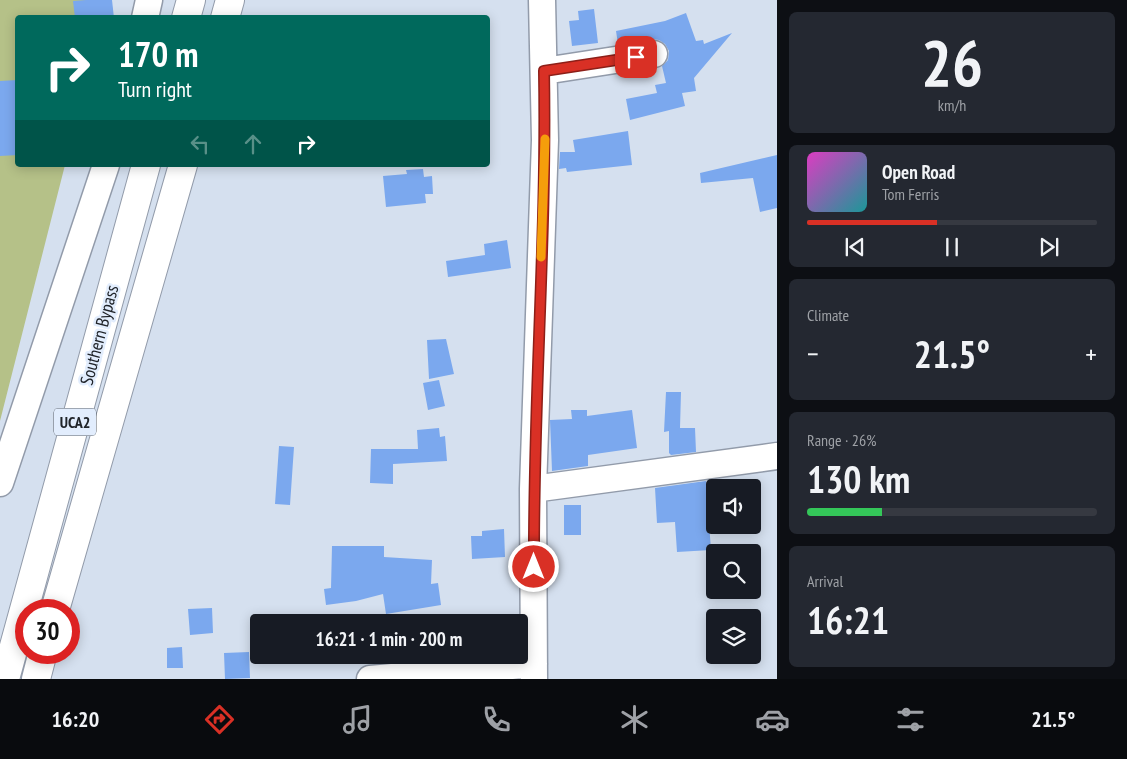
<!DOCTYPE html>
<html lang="en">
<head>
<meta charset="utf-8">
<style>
	:root { --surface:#171b24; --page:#242831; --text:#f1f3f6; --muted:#9ea1a6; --line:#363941; --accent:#d93025 }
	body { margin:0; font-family:"PT Sans Narrow",sans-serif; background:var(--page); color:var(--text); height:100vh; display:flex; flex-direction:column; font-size:19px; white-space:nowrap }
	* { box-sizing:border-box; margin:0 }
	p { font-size:16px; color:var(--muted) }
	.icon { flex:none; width:28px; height:28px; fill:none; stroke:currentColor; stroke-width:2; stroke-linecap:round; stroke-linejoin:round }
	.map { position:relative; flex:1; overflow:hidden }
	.drawer { display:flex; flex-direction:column; gap:12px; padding:12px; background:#0d0f14; width:350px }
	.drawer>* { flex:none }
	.hud { position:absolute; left:15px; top:15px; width:475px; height:152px; border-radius:5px; box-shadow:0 2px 12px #0003; background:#00695c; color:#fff; overflow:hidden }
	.controls { position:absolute; left:706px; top:479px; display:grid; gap:10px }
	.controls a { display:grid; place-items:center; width:55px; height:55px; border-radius:5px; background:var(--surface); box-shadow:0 2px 12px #0003; font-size:25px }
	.speed { position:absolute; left:15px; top:599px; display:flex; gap:10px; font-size:25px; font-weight:700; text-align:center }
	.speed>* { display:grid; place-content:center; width:65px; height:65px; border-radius:50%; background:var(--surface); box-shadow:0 2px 12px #0003; line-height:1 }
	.speed .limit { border:8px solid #d22; background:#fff; color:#111 }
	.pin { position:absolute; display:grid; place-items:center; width:42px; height:42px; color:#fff; margin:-21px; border-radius:10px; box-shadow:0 2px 8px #0006 }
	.me { position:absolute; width:55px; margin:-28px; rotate:0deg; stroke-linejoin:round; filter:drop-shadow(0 0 4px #0008) }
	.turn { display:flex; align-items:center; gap:18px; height:105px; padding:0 20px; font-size:22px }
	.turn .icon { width:65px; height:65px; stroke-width:2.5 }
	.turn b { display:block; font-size:35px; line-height:42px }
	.lanes { display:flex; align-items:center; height:48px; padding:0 20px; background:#0003; justify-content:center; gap:25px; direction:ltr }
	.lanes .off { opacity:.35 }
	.big { font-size:38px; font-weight:800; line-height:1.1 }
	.drawer .widget { flex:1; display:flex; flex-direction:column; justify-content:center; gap:8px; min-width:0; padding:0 18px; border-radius:8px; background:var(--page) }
	.drawer .dial { align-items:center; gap:0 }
	.dial b { font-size:65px; line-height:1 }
	.song { display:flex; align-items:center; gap:15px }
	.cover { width:60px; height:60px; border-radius:8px; background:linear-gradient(135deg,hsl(310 70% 55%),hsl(180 70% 35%)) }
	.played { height:5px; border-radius:2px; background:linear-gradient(90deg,var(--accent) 45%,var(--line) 45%) }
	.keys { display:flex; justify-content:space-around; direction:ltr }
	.heat { display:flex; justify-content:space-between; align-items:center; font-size:28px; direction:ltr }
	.charge { height:8px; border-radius:4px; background:linear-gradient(90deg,#34c759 26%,var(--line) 0) }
	.trip { position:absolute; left:250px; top:614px; width:278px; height:50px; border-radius:5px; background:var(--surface); box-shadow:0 2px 12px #0003; font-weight:800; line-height:50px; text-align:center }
	.dock { display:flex; height:80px; justify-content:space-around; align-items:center; background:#090b0e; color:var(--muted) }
	.dock .icon { width:35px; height:35px }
	.dock .on { color:var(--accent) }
	.dock b { font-size:22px; color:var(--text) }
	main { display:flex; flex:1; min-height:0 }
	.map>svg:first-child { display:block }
	.green { fill:#b5c188 }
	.building { fill:#7ba8ee }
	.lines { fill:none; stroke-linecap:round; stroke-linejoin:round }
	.minor-casing { stroke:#929baa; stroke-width:29 }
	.highway-casing { stroke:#929baa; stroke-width:30 }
	.minor { stroke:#fff; stroke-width:26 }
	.highway { stroke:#fff; stroke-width:28 }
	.route-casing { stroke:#8d1f18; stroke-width:12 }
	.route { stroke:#d93025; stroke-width:9 }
	.slow { stroke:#f59e0b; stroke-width:9 }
	.labels { text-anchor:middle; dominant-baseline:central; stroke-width:5; stroke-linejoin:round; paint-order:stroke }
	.shield { fill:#e2edfd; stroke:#5a6069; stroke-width:1 }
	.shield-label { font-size:16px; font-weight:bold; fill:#20242a }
	.street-label { font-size:18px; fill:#20242a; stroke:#e2edfd }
</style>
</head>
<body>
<main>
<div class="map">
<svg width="777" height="679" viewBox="0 0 777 679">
	<rect width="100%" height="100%" fill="#d5e0ef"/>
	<path class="green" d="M0,0H107L102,17L18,18V165H65L0,421Z"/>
	<path class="building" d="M86,0H112L114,18H75L73,1Z
		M594,9L598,43L572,46L569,21L579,20L578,11Z
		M686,13L696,41L703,40L704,44L732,33L694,78L696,91L682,93L685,106L630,120L626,99L657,93L655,85L666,83L662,66L668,60L669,51L665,44L659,40L652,39L618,44L616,31L665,21Z
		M18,80V155L0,156V81Z
		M628,131L632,165L567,172L566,168L559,169L560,152H575L573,140Z
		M777,155V208L760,212L753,178L701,183L700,173Z
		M423,169L424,177L432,176L433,194H425L426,203L386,207L383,176L407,174L406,170Z
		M507,240L511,268L448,277L446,261L485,255L484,244Z
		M446,339L454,374L429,379L427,340Z
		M439,380L445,406L428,410L423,383Z
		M666,392H681L680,428H695L696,452L671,455L669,453V431L664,432Z
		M571,410H587V416L632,410L637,448L588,455V466L552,471L550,420L572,419Z
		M439,428L440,437L445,436L447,461L393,464V484L370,483L371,449H418L417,430Z
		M279,446L294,447L290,505L275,504Z
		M706,481L711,550L677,552L675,522L657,523L655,488Z
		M564,505H581V535H564Z
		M504,529L505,557L472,559L471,536H482V531Z
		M332,546H384V557L432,560L431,584L438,583L441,605L386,614L383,594L356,601L326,605L324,589L331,588Z
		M212,608L213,633L190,635L188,609Z
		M182,647L183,668H167V648Z
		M249,652L250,678L225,679L224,653Z"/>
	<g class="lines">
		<defs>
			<path id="minor" d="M145,18L149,0
				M544,71L654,54
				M0,483L106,165
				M533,489L777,456
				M370,679L534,664
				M534,679L533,489L545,140L542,0"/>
			<path id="highway" d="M186,18L191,0
				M225,18L230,0
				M55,610L183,165
				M5,679L146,165
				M36,679L43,652"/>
		</defs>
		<use href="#minor" class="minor-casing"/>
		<use href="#highway" class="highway-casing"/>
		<use href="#minor" class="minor"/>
		<use href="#highway" class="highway"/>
	</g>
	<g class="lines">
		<defs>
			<path id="route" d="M534,567C533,401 547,236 544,71L636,57"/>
		</defs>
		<use href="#route" class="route-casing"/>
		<use href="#route" class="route"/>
		<path class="slow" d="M541,257L545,139"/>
	</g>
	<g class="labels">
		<rect class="shield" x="54" y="408.5" width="42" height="27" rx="4"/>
		<g class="shield-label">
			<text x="75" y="422">UCA2</text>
		</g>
		<g class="street-label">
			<text transform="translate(99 335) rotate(-75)">Southern Bypass</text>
		</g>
	</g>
</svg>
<div class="controls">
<a><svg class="icon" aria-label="sound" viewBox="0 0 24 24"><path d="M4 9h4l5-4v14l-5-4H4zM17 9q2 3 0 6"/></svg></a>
<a><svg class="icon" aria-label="search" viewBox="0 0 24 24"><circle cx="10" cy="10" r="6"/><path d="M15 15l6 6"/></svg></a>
<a><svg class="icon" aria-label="layers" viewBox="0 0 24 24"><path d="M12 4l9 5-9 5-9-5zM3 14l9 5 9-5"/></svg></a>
</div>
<div class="speed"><div class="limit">30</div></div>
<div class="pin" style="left:636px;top:57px;background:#d93025"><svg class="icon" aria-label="arrive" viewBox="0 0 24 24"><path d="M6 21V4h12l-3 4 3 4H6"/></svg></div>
<svg class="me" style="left:534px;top:567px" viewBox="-20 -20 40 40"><circle r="17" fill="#d93025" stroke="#fff" stroke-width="3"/><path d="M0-11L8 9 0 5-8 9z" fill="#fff"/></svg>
<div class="trip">16:21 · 1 min · 200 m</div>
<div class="hud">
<div class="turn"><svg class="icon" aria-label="right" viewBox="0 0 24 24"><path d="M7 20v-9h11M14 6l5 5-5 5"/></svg><div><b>170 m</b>Turn right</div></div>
<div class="lanes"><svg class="icon off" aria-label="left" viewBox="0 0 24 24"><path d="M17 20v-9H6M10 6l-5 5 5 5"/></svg><svg class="icon off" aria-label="ahead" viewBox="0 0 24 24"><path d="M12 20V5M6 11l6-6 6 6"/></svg><svg class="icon" aria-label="right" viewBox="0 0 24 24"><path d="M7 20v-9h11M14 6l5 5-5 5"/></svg></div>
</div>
</div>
<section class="drawer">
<div class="widget dial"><b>26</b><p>km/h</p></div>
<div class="widget">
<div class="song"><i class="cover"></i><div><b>Open Road</b><p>Tom Ferris</p></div></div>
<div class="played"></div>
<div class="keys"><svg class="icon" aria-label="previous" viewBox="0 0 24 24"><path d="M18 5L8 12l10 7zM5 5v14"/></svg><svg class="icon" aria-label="pause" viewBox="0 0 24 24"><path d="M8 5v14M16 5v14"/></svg><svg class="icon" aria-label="next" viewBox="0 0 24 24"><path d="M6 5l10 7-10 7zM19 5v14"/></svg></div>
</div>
<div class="widget"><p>Climate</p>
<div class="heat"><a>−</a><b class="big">21.5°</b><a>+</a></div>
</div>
<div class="widget"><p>Range · 26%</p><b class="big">130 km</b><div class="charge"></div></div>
<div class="widget"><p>Arrival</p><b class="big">16:21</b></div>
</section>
</main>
<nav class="dock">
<b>16:20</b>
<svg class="icon on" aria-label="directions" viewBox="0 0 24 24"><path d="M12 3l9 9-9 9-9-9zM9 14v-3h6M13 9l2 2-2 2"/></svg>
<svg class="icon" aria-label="music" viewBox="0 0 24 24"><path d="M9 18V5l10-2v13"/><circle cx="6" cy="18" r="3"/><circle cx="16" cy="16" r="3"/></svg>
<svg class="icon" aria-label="phone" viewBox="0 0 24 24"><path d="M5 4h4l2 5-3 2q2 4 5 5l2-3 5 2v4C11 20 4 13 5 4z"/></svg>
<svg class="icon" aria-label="climate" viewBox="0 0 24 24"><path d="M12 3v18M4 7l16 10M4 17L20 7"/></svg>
<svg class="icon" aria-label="car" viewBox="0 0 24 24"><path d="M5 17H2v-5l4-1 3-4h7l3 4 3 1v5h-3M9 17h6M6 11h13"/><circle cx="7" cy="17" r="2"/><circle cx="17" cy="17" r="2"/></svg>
<svg class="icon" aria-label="filters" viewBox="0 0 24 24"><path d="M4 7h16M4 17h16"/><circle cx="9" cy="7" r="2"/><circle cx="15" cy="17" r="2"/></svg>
<b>21.5°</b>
</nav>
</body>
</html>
